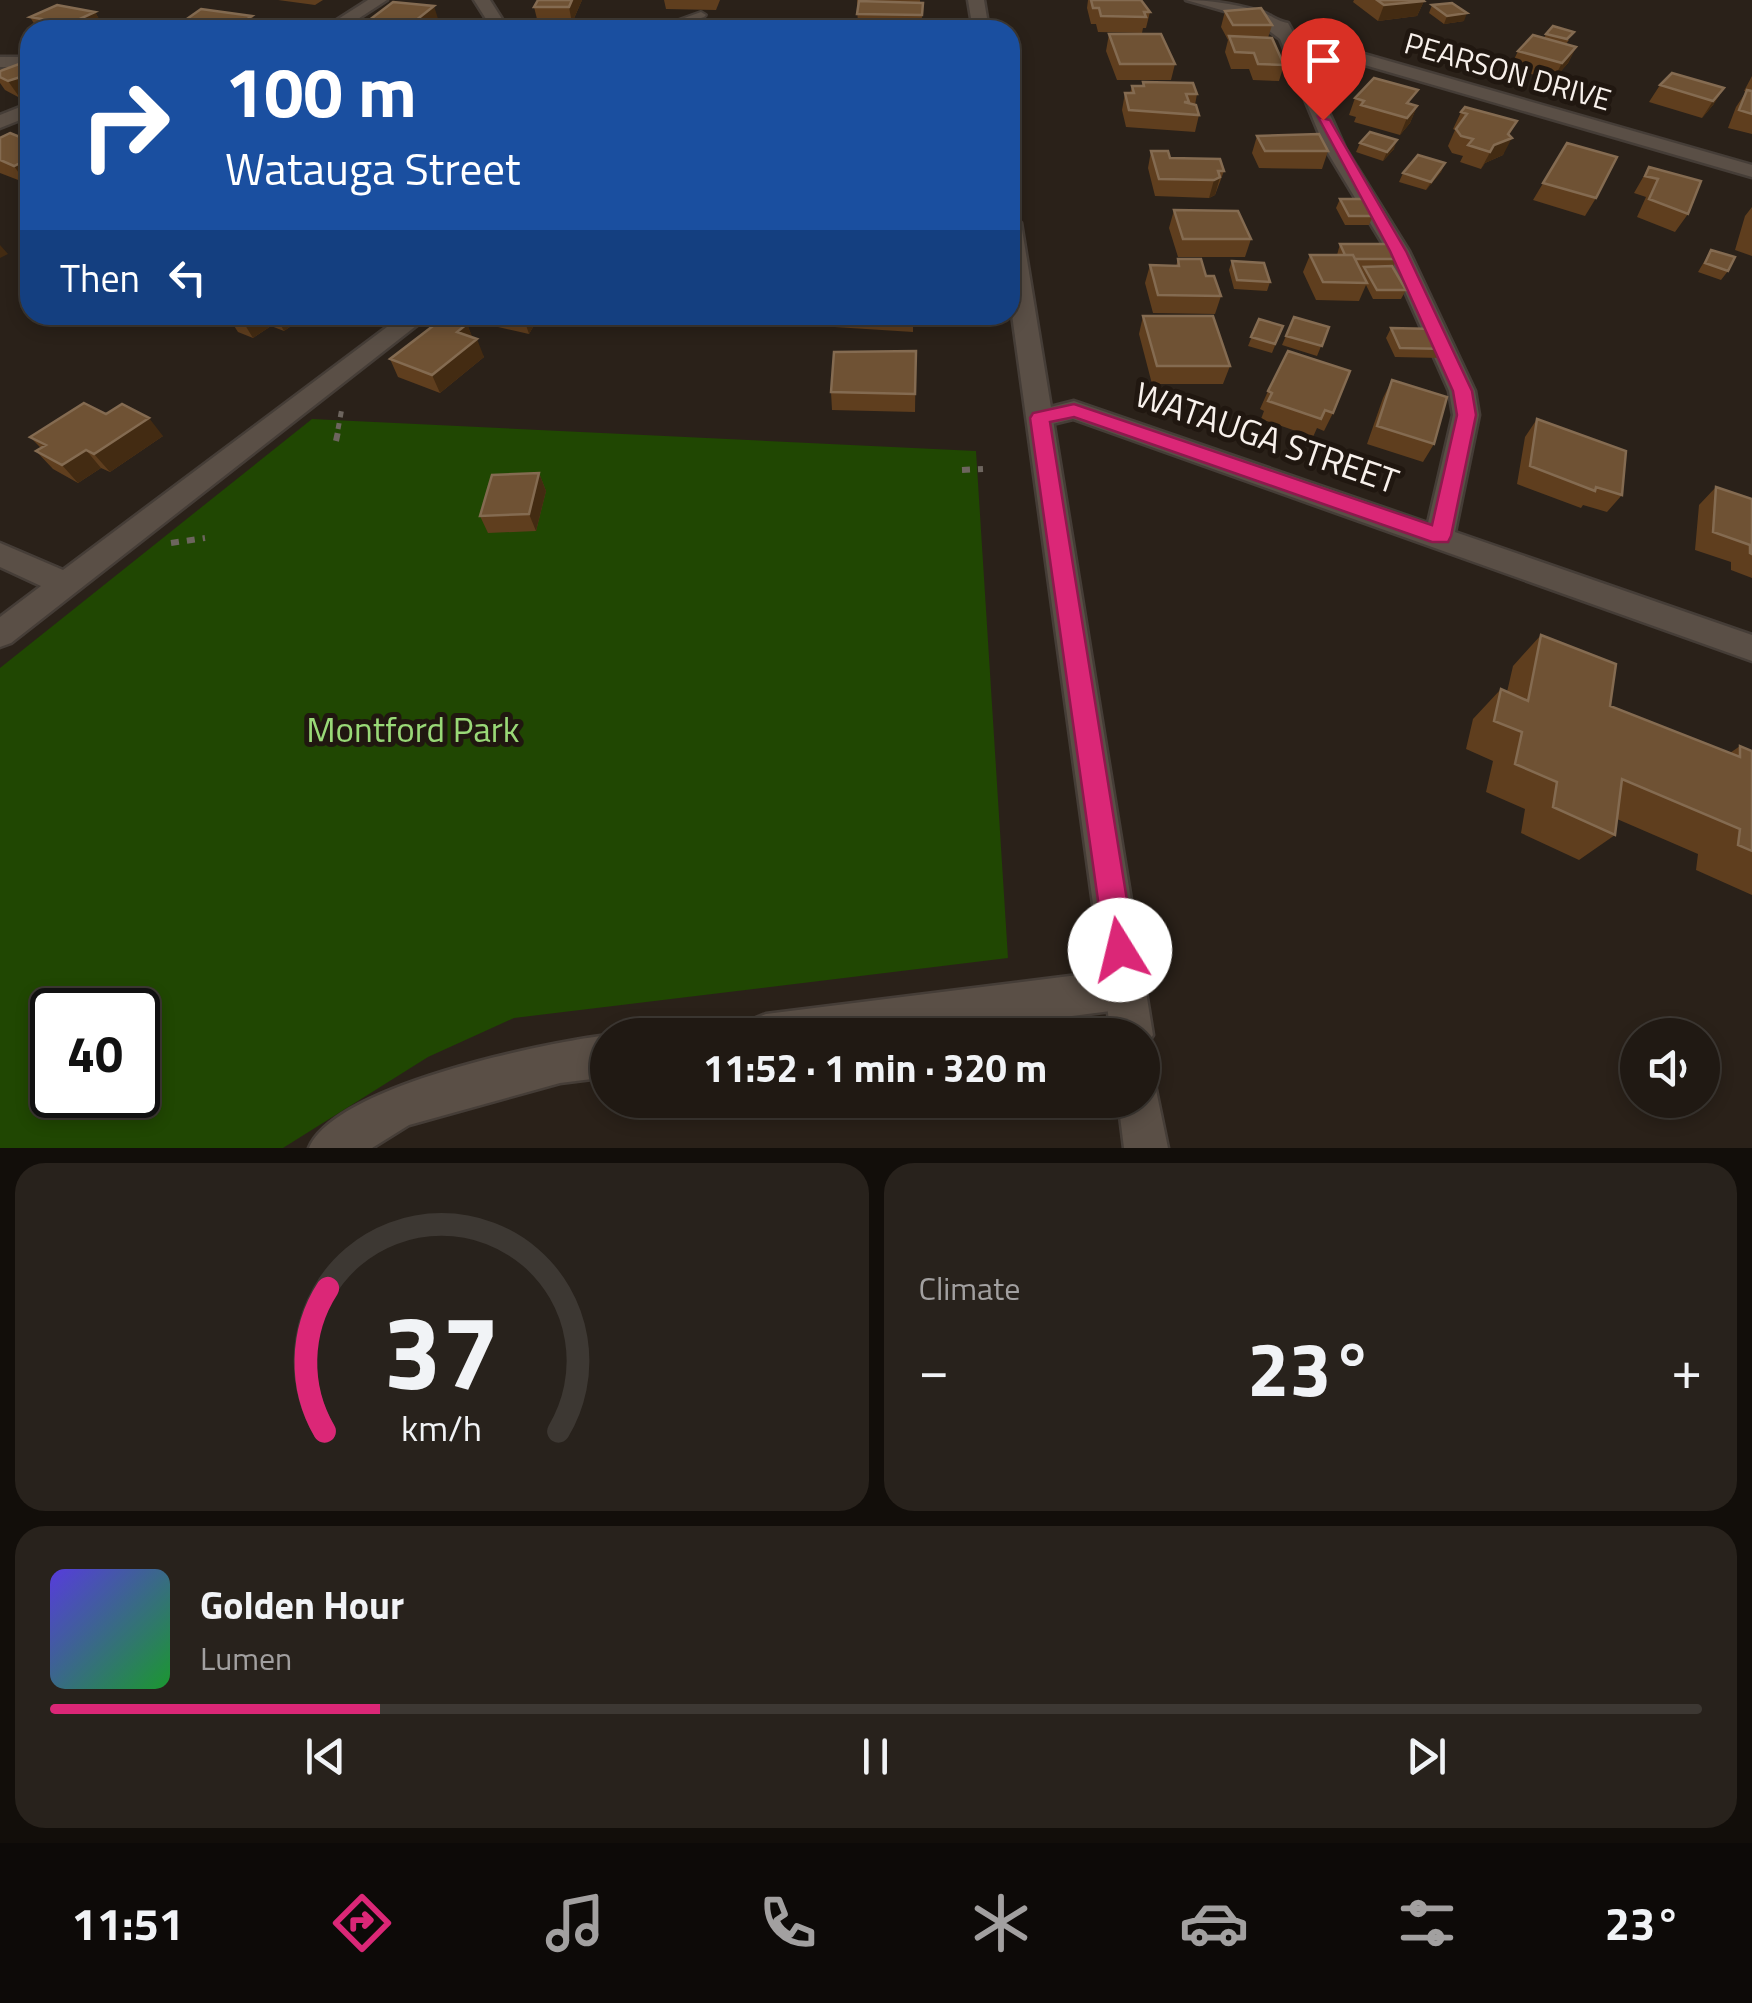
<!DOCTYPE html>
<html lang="en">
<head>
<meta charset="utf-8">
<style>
	:root { --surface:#201913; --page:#28221c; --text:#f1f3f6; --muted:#a2a0a0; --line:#3d3833; --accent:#db2777 }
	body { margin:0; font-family:"Titillium Web",sans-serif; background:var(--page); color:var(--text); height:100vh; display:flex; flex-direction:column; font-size:38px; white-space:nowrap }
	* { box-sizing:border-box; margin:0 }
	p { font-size:32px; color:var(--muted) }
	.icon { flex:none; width:55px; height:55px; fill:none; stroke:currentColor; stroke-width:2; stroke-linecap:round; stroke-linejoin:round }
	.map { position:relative; height:1148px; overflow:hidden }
	.details { display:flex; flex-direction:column; gap:15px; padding:15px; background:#120e0a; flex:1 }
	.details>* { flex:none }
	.guide { position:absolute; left:20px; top:20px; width:1000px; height:305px; border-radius:30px; box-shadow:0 5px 15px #0003,0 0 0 2px var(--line); background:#1a4fa0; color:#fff; overflow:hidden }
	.tools { position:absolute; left:1620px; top:1018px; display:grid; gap:20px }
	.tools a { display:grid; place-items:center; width:100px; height:100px; border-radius:50%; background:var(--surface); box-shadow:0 5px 15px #0003,0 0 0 2px var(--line); font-size:50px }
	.speed { position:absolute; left:30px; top:988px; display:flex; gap:20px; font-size:50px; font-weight:700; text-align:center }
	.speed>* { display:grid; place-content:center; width:130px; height:130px; border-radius:50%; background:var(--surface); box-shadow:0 5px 15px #0003,0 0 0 2px var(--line); line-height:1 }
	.speed .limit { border:5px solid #111; border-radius:15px; background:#fff; color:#111 }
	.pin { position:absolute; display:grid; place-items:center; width:85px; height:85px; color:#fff; margin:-102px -42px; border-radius:50% 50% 50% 0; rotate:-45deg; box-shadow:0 0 10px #0007 }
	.pin .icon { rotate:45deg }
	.me { position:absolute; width:110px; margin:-55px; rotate:351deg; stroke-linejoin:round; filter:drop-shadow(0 0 8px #0008) }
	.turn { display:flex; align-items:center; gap:35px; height:210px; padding:0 40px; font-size:45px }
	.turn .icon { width:130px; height:130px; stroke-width:2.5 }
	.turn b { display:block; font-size:70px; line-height:85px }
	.then { display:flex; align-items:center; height:95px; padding:0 40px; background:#0003; gap:20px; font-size:38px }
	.big { font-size:75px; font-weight:700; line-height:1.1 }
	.details .tile { flex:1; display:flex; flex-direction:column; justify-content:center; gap:15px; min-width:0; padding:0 35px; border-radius:30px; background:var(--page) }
	.details .dial { align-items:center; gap:0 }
	.dial svg { height:260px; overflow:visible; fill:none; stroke:var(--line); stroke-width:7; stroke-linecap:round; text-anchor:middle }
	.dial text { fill:var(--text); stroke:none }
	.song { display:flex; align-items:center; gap:30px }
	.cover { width:120px; height:120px; border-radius:15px; background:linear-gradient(135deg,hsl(250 70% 55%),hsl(130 70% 35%)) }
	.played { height:10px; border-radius:5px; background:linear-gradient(90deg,var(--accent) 20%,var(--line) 20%) }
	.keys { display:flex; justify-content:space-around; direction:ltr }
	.heat { display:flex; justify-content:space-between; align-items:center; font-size:55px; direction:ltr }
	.details .tiles { flex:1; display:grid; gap:15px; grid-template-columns:1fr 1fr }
	.tile:last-child { grid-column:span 2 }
	.trip { position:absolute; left:590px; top:1018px; width:570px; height:100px; border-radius:50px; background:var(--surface); box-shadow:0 5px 15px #0003,0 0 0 2px var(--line); font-weight:700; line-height:100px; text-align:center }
	.tab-bar { display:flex; height:160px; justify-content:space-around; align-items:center; background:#0d0a08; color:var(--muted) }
	.tab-bar .icon { width:70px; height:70px }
	.tab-bar .on { color:var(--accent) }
	.tab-bar b { font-size:45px; color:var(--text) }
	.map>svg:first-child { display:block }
	.green { fill:#204702; fill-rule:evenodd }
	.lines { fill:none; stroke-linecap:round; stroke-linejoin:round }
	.service-casing { stroke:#453d37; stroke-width:4 }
	.minor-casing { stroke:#453d37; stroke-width:5 }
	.tertiary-casing { stroke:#453d37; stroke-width:5 }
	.path-far1 { stroke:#6d655e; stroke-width:5; stroke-dasharray:6 6; stroke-linecap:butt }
	.path { stroke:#6d655e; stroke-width:6; stroke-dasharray:8 8; stroke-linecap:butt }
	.service { fill:#5a4f46; fill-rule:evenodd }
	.minor { fill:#5a4f46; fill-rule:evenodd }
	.tertiary { fill:#5a4f46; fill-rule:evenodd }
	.wall { fill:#5f3e1e }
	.shaded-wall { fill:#432b12 }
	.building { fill:#6f5234; stroke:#846b51; stroke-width:2.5 }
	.route { fill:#db2777; stroke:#8e194d; stroke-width:2.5 }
	.labels { text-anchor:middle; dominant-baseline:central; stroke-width:10; stroke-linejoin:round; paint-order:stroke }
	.far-street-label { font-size:30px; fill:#f8f1ec; stroke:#201710 }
	.street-label { font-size:35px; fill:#f8f1ec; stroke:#201710 }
	.park-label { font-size:35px; fill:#99d977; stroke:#201710 }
</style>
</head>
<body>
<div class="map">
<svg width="1752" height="1148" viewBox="0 0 1752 1148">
	<rect width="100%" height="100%" fill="#2a2119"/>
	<path class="green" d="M312,419L976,451L1008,958L514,1018L428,1057L283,1148H0V668ZM52,1010H138V1095H52Z"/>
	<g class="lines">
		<defs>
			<path id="service" d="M701,12L706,15L704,17L665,30H651Z"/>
			<path id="minor" d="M368,0H387L341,30H321Z
				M474,0H490L509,30H493Z
				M1186,0C1211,0 1234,4 1259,11C1270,14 1276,21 1288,23L1294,34L1752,165V177L1299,46L1345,148L1409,251L1475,391L1479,415L1455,532L1752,635V661L1073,419L1040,427L1031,424L1027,418L1031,412L1074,401L1428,523L1453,415L1449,391L1387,251L1325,148L1280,39L1253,19Z
				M0,57H30V67H0Z
				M30,103V116L0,128V115Z
				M403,315H430L11,643L0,647V617L41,586L0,567V543L63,570Z
				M1126,969L1140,975L1146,989L1140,1003L1126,1009L926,1035H745L751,1020L766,1014Z
				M608,1035V1077L560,1083L409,1125L372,1148H309C335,1086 543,1043 608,1035Z"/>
			<path id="tertiary" d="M968,0H984L989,30H973Z
				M1010,217L1021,223L1153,1035L1142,1051V1035H1111L1010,300Z
				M1142,1079L1155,1085L1168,1148H1124L1118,1100H1142Z"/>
		</defs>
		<use href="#service" class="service-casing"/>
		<use href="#minor" class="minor-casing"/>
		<use href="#tertiary" class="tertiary-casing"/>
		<path class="path-far1" d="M338,429L342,408"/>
		<path class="path" d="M336,441L339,427
			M962,470L983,469
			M171,543L205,538"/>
		<use href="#service" class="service"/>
		<use href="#minor" class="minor"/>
		<use href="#tertiary" class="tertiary"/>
	</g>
	<path class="wall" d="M278,0H323L315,5Z
		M582,0L572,23H538L534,7Z
		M664,0H720L716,10L666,9Z
		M857,0H920V2L923,3L921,30H858Z
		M1088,0H1141L1150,12L1146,28H1143L1142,33L1098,32L1096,24H1091L1087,8Z
		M1354,0H1423L1424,1L1417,16L1378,21L1353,2Z
		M1432,5L1464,21L1444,24L1429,13Z
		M1225,11L1272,25L1268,38L1284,65L1279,81L1253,80L1249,69H1231L1225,52L1228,40L1221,27Z
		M95,12L104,28L99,30H38L30,17Z
		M252,16L259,30H179L177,26Z
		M368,21L439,22L429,30H372Z
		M1109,34L1175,64L1171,80H1117L1106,51Z
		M1546,34L1569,40L1566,44L1576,47L1568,63L1553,80L1510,68L1518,51L1544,38Z
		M30,60V94L20,98L5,90L0,83V71Z
		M1752,76V134L1728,128L1736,107L1746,92L1744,91Z
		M1143,82L1197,94L1195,105L1199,115L1195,132L1126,127L1122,110L1125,93H1130L1132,86H1142Z
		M1660,85L1724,88L1713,105L1702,118L1649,102Z
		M1355,98L1417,106L1410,123L1400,135L1354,122L1356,117L1349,115Z
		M1461,112L1509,136L1503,155L1485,163L1481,169L1460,162L1463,156L1452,153L1448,146L1455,130L1453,129Z
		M1257,136L1328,151L1322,169L1259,168L1252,153Z
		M0,138L30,141V181L26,183L0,173Z
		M1360,143L1394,149L1383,161L1356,152Z
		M1567,143L1596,198L1585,216L1533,200Z
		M1151,151L1170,158L1224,171L1215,195L1209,198L1155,196L1148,168Z
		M1445,163L1441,172L1426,190L1399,182L1403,173Z
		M1649,167L1688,214L1675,232L1637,217L1646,197L1634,193Z
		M1340,199L1373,216L1369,225H1345L1336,208Z
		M1752,207V256L1735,250L1745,216Z
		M1174,210L1251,239L1245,257H1178L1169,228Z
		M1340,244L1397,259L1393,267L1406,290L1401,299H1373L1366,285L1359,301L1316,300L1303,272L1310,255H1337Z
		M1711,250L1728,271L1721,280L1698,272Z
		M1178,259L1206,276L1221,296L1215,314L1153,313L1145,283L1150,265L1176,266Z
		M1232,261L1270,282L1267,291L1234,289L1229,270Z
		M227,315H307L284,331L271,326L253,338L238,332Z
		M482,315H540L529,334L485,324Z
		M818,315H913V332L819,326Z
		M1143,316L1230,366L1223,384H1152L1139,334Z
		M1294,317L1329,327L1317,356L1282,345Z
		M1259,319L1283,326L1272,353L1248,346Z
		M467,324L472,337L484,357L440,393L398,377L390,359Z
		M1391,328L1446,349L1440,358L1395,357L1386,338Z
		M916,351L915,412L832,410L831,392Z
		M1392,380L1434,444L1423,462L1367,444L1383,398Z
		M1268,391L1333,413L1324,431L1317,428L1313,437L1261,419L1264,411L1260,409Z
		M1537,419L1622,495L1607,512L1583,505L1581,508L1517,484L1525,437Z
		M163,436L110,472L101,468L78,483L53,469L36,451L41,448L30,437Z
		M539,473L546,491L536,531L488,533L480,516Z
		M1716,487L1752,499V578L1731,570V562L1695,550L1699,505Z
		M1541,635L1610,706L1730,753L1740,746L1752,751V895L1696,870L1698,854L1617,819L1615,835L1579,860L1521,833L1525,809L1486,792L1493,761L1466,749L1473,719L1501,689L1507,692L1513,666Z"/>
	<path class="shaded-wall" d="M572,0H582L572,23L569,7Z
		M1424,1L1417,16L1378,21L1384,5Z
		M434,6L439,22L429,30H418L415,21Z
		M95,12L104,28L99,30H72L69,24Z
		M1467,13L1464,21L1444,24L1447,16Z
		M252,16L259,30H234L233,28Z
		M1576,47L1568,63L1553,80L1562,63Z
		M30,74V94L20,98L8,81Z
		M1724,88L1713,105L1702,118L1713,101Z
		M1417,106L1410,123L1400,135L1407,118Z
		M1517,121L1506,141L1512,138L1503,155L1485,163L1481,169L1494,145Z
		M1397,140L1394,149L1383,161L1387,152Z
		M30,158V181L26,183L14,166Z
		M1445,163L1441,172L1426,190L1431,182Z
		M1220,177L1215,195L1209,198L1214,180Z
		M0,245L8,254L0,258Z
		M249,315H264L271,326L253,338L242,320Z
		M275,315H307L284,331Z
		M523,315H540L529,334L523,316Z
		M467,324L474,341L477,339L484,357L440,393L432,375L457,332Z
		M149,418L163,436L110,472L94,454Z
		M86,450L101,468L78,483L62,465Z
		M539,473L546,491L536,531L529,514Z"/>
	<path class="building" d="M538,0H572L569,7H534Z
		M1091,0H1141L1150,12H1144L1146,17L1101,16L1099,8H1093Z
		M1377,0H1423L1424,1L1384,5Z
		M859,1L923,3L922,15L857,14Z
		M393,2L434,6L415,21H368Z
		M1452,3L1467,13L1447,16L1432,5Z
		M57,5L95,12L69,24L30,17Z
		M1261,8L1272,25H1233L1225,11Z
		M201,9L252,16L233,28L209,25L202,29L177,26Z
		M563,23L639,24L636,30H560Z
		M1553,26L1574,32L1567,39L1546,34Z
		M1109,34H1161L1175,64H1120Z
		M1533,35L1576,47L1562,63L1518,51Z
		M1229,36L1272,38L1284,65L1258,64L1254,53L1235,52Z
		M30,60V74L8,81L0,77V71Z
		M1672,73L1724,88L1713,101L1660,85Z
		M1374,78L1418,90L1407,103L1417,106L1407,118L1361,105L1364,101L1355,98Z
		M1143,82L1193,83L1197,94H1186L1189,102H1184L1196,105L1199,115L1129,110L1125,93H1134L1132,86H1144Z
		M1747,90L1752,91V114L1739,110Z
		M1465,107L1517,121L1508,134L1512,138L1494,145L1490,152L1468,145L1473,139L1461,136L1456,129L1467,114L1461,112Z
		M1370,132L1397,140L1387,152L1360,143Z
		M10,133L30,141V158L14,166L0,160V138Z
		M1319,134L1328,151H1265L1257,136Z
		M1567,143L1617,157L1596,198L1543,183Z
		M1151,151H1168L1170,158L1220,159L1224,171H1218L1220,177L1214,180L1159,179Z
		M1418,155L1445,163L1431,182L1403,173Z
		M1649,167L1701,181L1688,214L1649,199L1658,179L1645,176Z
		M1340,199H1364L1373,216H1349Z
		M1174,210L1238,211L1251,239H1183Z
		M1340,244H1389L1397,259H1355L1353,255H1345Z
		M1711,250L1735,257L1728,271L1705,263Z
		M1310,255H1353L1367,283L1323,282Z
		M1178,259H1201L1206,276H1214L1221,296L1158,295L1150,265L1179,266Z
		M1232,261L1264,263L1270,282L1237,280Z
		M1392,266L1406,290H1377L1364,267Z
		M229,315H249L242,320Z
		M446,316L467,324L457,332L477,339L432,375L390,359Z
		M1143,316H1213L1230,366H1157Z
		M1294,317L1329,327L1322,346L1286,336Z
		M1259,319L1283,326L1275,344L1251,337Z
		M1391,328L1435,329L1446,349L1400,348Z
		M916,351L915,394L831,392L834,352Z
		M1288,351L1350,371L1333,413L1325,410L1321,419L1268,401L1272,393L1268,391Z
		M1392,380L1447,397L1434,444L1377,426Z
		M84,403L106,414L122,404L149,418L94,454L86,450L62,465L36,451L46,445L30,437Z
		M1537,419L1626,451L1622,495L1596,487L1595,491L1530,466Z
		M539,473L529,514L480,516L492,475Z
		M1716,487L1752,499V554L1750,553V545L1713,532Z
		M1541,635L1616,664L1610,706L1740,757V746L1752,751V851L1738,845L1740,829L1622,779L1615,835L1553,807L1557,782L1515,764L1522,732L1494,721L1501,689L1528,701Z"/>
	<path class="route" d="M1318,117L1330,120L1406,251L1472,391L1476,415L1451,536L1448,542H1432L1074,417L1050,422L1135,950L1131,961L1120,965L1109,961L1105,950L1030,418L1033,413L1074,404L1432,525L1457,415L1453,391L1390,251Z"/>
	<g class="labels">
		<g class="far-street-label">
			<text transform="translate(1508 71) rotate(16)">PEARSON DRIVE</text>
		</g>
		<g class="street-label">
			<text transform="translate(1267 437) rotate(19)">WATAUGA STREET</text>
		</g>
		<g class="park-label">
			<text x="413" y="729">Montford Park</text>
		</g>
	</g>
</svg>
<div class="tools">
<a><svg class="icon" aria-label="sound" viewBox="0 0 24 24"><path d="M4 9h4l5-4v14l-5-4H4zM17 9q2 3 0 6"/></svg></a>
</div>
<div class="speed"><div class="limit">40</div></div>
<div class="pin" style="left:1323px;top:120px;background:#d93025"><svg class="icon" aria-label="arrive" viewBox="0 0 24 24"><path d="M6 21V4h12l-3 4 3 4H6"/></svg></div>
<svg class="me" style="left:1120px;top:950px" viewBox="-20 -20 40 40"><circle r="19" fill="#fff"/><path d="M0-13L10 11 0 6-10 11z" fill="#db2777"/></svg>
<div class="trip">11:52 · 1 min · 320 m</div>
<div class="guide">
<div class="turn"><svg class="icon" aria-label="right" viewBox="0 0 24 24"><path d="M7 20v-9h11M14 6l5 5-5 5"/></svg><div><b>100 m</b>Watauga Street</div></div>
<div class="then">Then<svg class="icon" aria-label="left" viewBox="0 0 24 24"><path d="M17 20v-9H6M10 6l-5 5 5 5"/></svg></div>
</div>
</div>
<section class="details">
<div class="tiles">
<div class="tile dial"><svg viewBox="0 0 100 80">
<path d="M14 69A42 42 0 1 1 86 69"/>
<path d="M14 69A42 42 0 0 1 15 25" stroke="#db2777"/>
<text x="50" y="56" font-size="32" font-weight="700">37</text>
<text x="50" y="72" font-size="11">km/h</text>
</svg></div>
<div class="tile"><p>Climate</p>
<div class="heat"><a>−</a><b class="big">23°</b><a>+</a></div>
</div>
<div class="tile">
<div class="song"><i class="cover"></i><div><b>Golden Hour</b><p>Lumen</p></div></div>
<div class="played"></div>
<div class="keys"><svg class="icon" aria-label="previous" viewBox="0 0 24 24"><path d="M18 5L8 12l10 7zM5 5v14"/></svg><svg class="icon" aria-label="pause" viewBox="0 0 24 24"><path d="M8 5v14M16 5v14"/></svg><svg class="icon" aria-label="next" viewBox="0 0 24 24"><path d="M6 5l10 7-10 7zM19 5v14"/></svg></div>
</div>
</div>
</section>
<nav class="tab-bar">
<b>11:51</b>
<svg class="icon on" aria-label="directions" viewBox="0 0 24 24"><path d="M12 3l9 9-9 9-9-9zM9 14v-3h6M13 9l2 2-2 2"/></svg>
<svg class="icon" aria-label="music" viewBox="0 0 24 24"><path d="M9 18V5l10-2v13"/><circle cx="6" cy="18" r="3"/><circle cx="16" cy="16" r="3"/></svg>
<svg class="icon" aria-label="phone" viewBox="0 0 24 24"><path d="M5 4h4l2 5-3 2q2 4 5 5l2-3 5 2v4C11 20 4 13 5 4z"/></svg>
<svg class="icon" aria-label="climate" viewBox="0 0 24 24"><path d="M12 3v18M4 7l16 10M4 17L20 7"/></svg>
<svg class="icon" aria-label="car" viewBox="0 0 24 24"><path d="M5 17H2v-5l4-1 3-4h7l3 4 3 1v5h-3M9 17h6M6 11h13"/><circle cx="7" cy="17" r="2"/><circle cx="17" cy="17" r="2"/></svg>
<svg class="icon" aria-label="filters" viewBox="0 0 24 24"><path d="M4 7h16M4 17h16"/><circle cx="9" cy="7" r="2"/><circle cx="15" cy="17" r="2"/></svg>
<b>23°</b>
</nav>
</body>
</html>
